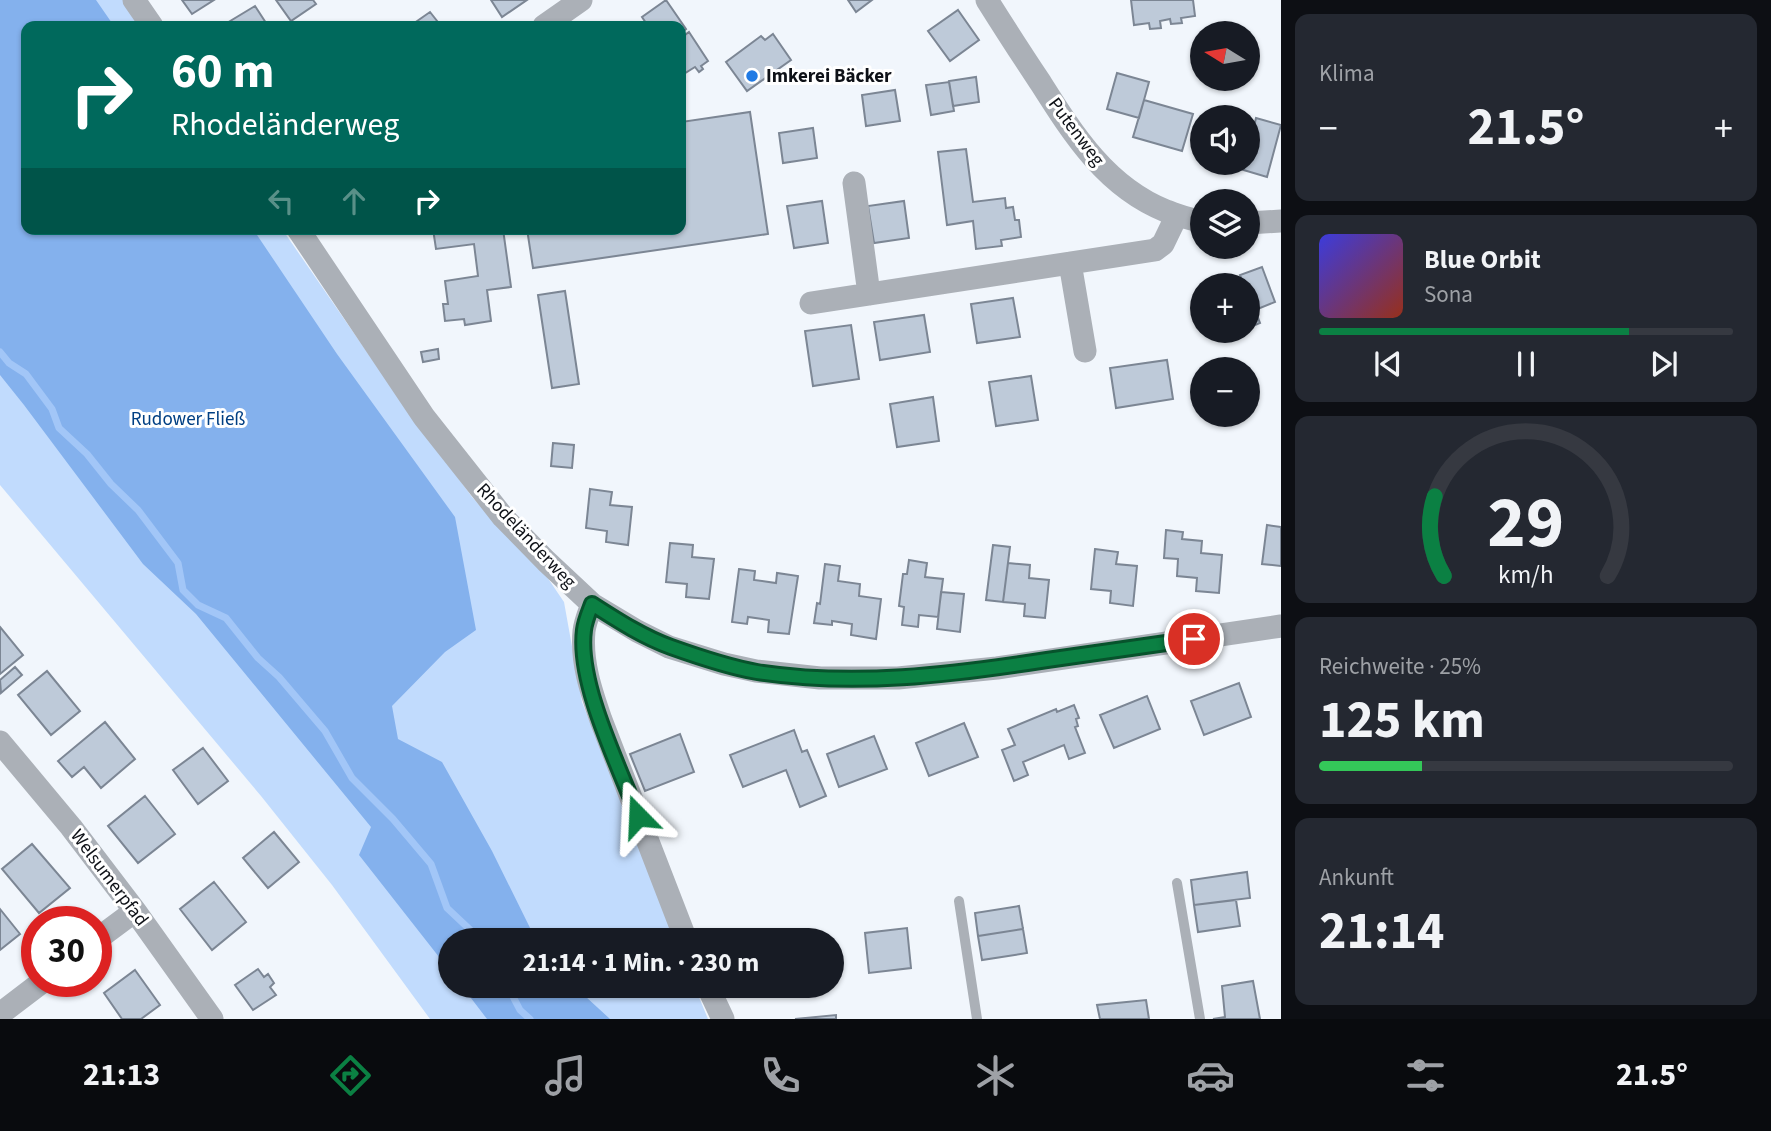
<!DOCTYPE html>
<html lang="de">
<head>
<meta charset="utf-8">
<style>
	:root { --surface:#171b24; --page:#242831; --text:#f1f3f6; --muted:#9ea1a6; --line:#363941; --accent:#0b8043 }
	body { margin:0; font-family:"Source Sans 3",sans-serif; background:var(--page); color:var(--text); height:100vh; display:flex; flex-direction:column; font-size:26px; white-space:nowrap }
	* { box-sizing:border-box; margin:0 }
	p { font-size:23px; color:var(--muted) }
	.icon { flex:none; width:38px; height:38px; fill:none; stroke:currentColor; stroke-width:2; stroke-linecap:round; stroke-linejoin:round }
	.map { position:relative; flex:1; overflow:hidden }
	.drawer { display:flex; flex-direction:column; gap:14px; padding:14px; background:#0d0f14; width:490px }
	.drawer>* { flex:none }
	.top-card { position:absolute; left:21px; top:21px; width:665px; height:214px; border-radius:14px; box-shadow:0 2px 5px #0004; background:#00695c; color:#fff; overflow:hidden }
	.needle { width:46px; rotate:281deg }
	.tools { position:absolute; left:1190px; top:21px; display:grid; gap:14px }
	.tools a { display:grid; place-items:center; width:70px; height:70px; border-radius:50%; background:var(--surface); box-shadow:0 2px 5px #0004; font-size:35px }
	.speed { position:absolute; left:21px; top:906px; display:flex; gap:14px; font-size:35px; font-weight:700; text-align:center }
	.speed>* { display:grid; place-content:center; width:91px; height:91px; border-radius:50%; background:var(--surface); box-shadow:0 2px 5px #0004; line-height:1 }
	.speed .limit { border:10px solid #d22; background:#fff; color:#111 }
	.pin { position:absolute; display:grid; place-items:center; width:60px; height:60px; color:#fff; margin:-30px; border:4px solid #fff; border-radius:50%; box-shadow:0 2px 7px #0007 }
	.me { position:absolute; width:77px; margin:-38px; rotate:339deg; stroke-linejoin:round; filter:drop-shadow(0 0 5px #0008) }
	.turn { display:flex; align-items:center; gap:24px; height:147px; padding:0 35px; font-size:32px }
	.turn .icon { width:91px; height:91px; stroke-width:2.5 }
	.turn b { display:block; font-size:49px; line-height:60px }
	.lanes { display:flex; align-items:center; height:66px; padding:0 35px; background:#0003; justify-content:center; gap:35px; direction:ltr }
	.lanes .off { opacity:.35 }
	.big { font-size:52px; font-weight:700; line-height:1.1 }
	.drawer .card { flex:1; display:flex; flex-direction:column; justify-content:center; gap:10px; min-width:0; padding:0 24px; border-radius:14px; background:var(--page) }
	.drawer .dial { align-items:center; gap:0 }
	.dial svg { height:182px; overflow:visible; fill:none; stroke:var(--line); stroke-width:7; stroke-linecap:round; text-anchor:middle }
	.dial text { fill:var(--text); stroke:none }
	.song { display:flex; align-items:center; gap:21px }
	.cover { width:84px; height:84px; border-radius:10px; background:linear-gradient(135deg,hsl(240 70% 55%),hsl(10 70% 35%)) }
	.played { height:7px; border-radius:4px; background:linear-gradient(90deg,var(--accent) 75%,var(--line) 75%) }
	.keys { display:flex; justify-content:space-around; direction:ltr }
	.heat { display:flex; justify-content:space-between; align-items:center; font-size:38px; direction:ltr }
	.charge { height:10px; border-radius:5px; background:linear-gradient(90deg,#34c759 25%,var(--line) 0) }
	.trip { position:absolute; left:438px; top:928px; width:406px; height:70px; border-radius:35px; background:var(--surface); box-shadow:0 2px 5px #0004; font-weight:700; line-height:70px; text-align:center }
	.menu { display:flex; height:112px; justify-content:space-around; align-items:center; background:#090b0e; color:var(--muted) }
	.menu .icon { width:49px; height:49px }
	.menu .active { color:var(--accent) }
	.menu b { font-size:32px; color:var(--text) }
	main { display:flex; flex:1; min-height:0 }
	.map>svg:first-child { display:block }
	.green { fill:#c1dbfd }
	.forest { fill:#84b1ed }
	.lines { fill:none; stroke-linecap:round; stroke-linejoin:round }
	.stream { stroke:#a2c6f7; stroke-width:7 }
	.building { fill:#becad9; stroke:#7c8694; stroke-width:2 }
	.lane { stroke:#abb0b7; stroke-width:10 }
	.street { stroke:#abb0b7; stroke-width:23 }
	.route-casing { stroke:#07532c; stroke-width:18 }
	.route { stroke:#0b8043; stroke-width:12 }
	.poi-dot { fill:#207ae4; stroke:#fff; stroke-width:2.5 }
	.labels { text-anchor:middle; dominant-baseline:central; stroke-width:6; stroke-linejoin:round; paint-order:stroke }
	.poi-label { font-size:19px; font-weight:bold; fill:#0e1117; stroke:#fff; text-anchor:start }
	.street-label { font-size:19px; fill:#0e1117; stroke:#fff }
	.park-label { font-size:19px; fill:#003f83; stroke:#fff }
</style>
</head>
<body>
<main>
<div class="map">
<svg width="1281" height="1019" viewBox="0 0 1281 1019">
	<rect width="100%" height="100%" fill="#f1f6fc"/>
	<path class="green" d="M0,0H124L142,26H26V229H282L378,368L472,497L519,549L545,574L564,602L582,702L676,940H450V985H694L708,1019H430L332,885L261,796L0,485Z"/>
	<path class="forest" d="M0,0H96L114,26H26V229H253L337,354L455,517L476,630L445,652L392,706L398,739L442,762L492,851L536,940H450V971L359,855L371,827L196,614L143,564L24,405L0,375Z
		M461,985H573L610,1019H487Z"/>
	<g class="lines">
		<path class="stream" d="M0,352L9,363L26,374L52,409L59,428L87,454L111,484L138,510L178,563L183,590L198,605L226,618L258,658L279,677L325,731L352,778L393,819L431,864L447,908L481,940
			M507,985L520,1010L530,1019"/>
	</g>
	<path class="building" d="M182,0H214L192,14Z
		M276,0H313L316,4L291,21Z
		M491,0H527L502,17Z
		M666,0L686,29L681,33V26H648L642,17Z
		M848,0H872L856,12Z
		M1131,0H1193L1195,16L1181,18L1182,23L1171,24L1170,19L1160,21L1161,28L1150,29L1149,23L1134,25Z
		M255,6L268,26H222Z
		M958,10L979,40L950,61L928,31Z
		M430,12L441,26H410Z
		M689,32L708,61L701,66L703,69L699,72L695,67L682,75L681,73V38Z
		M773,34L791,60L747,91L726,62L761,36L765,40Z
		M1117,73L1149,82L1139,118L1107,109Z
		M976,77L979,102L953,106L949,81Z
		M949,82L954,111L931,115L926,85Z
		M895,90L900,121L866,126L862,95Z
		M1144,100L1193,114L1182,151L1133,137Z
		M750,112L768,234L533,268L527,229H681V122Z
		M1256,118L1281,125L1267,177L1220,163H1248V129L1253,131Z
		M813,128L817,158L783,163L779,133Z
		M966,149L973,202L1005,198L1006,208L1013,207L1015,220H1019L1021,237L1001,240L1002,246L976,249L973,221L947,225L938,152Z
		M822,201L828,243L794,248L787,206Z
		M904,201L909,238L874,243L868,206Z
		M433,229H503L511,287L487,290L491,321L465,325L464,319L445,321L443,304H448L445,281L478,276L474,244L436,249Z
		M1262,267L1275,302L1255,310L1260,323L1248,328V285H1244L1240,275Z
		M565,291L579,384L552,388L538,295Z
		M1013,298L1020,337L977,343L971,304Z
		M924,315L930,352L880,360L874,322Z
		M851,325L859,379L813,386L805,331Z
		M438,349L439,359L423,362L421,352Z
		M1167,360L1173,399L1116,408L1110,368Z
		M1031,376L1038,420L996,426L989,382Z
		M933,397L939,441L897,447L890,404Z
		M553,443L574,445L572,468L551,466Z
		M590,489L612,492L610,505L632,507L628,545L606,542L607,531L586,528Z
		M1267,525L1281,527V566L1262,564Z
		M1166,530L1183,532L1182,539L1202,541L1201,553L1222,555L1219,593L1196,591L1197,578L1177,576L1178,559L1164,558Z
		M670,543L693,545L692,557L714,559L709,599L686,597L687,584L666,582Z
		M993,545L1010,547L1003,602L986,600Z
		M1095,549L1118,552L1116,564L1137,566L1133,606L1110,603L1111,591L1091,589Z
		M909,560L927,563L925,577L943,579L938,617L919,615L918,627L902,625L904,607L899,606L903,574H907Z
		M1008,563L1030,565L1029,578L1049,580L1045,618L1024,616L1025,604L1003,602Z
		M825,564L840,566L838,581L860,584L859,596L881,599L876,639L851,635L852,624L832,621V625L814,623L817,603L820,604Z
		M739,569L755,571L754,580L776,583L777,573L798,576L789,634L768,632L769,620L748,617L747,624L732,622Z
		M941,592L964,594L960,632L937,629Z
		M0,627L23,655L0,674Z
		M15,667L22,675L1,693L0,680Z
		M47,671L80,711L51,735L18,695Z
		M1239,683L1251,717L1204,735L1191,701Z
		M1147,696L1160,729L1114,748L1100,715Z
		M1074,705L1079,718L1076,719L1078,726L1075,727L1085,753L1069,759L1064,745L1023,762L1028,775L1014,781L1002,750L1015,745L1008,729L1056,709L1057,712Z
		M105,722L135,759L101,788L84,767L72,777L58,761Z
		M964,723L978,757L929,776L916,743Z
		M794,730L802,752L807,750L826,796L800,807L786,770L743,787L730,755Z
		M680,734L694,772L645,791L630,754Z
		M874,736L887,769L839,787L827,754Z
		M203,748L228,781L198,804L173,770Z
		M145,796L175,834L138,863L108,826Z
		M274,832L299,862L268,888L243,858Z
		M32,844L70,888L39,913L2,869Z
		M1247,872L1250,898L1194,905L1191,880Z
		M214,882L246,922L212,950L180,909Z
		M1236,900L1240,926L1198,932L1194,905Z
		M1019,906L1023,929L978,936L975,913Z
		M0,909L20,934L0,950Z
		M907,928L911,968L869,973L865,933Z
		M1023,929L1027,953L982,960L978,936Z
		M258,969L264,977L268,974L274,983L270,987L276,995L253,1010L235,985Z
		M135,970L160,1005L141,1019H122L104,993Z
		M1253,981L1260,1019H1213L1225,1017L1222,986Z
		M1146,1000L1149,1019H1100L1097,1005Z
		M836,1015V1019H795Z"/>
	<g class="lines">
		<path class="lane" d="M1177,883L1200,1019
			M959,901L977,1019"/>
		<path class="street" d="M134,0L152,26
			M987,0C1004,27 1022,55 1040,82C1073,134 1106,187 1166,211C1178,215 1190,220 1202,221
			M544,26L581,0
			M854,183L869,294
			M1248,223L1281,221
			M298,229L424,417L503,517L546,561L592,604L637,631L669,647L724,664L756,671L820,678H898L997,668L1281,626
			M1070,263L1085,351
			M811,303L1155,250L1163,244L1177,215
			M592,604C589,613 585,622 584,631C581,662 591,691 601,720L686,940
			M0,742L71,827L135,911L212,1019
			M96,940L135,911
			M707,985L723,1019
			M0,1014L42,982"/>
	</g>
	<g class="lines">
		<defs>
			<path id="route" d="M638,816C619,766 577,683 584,630C585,621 589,612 592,604C617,620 643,637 671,647C699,657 728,667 757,672C854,687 951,675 1047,660C1096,653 1145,646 1194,639"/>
		</defs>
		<use href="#route" class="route-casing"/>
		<use href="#route" class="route"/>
	</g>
	<circle class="poi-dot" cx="752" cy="76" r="7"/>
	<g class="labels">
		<g class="poi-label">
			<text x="766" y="76">Imkerei Bäcker</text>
		</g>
		<g class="street-label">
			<text transform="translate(1076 132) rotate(53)">Putenweg</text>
			<text transform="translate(526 536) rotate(47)">Rhodeländerweg</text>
			<text transform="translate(109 878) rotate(53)">Welsumerpfad</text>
		</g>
		<g class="park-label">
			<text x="188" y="419">Rudower Fließ</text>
		</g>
	</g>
</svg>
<div class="tools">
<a><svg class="needle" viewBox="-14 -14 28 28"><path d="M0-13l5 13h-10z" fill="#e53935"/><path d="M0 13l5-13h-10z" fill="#9ea1a6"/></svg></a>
<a><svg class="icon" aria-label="sound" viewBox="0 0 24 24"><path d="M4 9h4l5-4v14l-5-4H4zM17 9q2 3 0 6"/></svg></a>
<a><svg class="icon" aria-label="layers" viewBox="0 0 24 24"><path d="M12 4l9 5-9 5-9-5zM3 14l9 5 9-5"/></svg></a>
<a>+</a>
<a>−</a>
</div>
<div class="speed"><div class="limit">30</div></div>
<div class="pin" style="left:1194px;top:639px;background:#d93025"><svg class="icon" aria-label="arrive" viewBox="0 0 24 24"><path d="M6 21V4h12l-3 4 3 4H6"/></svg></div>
<svg class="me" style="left:638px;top:816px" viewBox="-20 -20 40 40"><path d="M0-17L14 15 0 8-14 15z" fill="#0b8043" stroke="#fff" stroke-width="4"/></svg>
<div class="trip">21:14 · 1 Min. · 230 m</div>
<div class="top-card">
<div class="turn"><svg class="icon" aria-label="right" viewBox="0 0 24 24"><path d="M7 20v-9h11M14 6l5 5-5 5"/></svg><div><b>60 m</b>Rhodeländerweg</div></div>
<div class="lanes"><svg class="icon off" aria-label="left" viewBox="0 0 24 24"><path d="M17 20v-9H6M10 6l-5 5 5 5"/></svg><svg class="icon off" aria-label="ahead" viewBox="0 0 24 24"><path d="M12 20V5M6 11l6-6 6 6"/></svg><svg class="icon" aria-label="right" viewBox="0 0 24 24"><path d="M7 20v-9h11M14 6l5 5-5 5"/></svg></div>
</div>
</div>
<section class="drawer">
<div class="card"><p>Klima</p>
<div class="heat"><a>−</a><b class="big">21.5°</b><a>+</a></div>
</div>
<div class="card">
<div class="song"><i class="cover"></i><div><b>Blue Orbit</b><p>Sona</p></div></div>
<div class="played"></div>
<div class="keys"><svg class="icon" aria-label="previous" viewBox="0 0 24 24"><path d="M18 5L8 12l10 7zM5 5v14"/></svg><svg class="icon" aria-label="pause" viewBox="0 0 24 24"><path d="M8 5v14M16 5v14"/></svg><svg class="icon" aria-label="next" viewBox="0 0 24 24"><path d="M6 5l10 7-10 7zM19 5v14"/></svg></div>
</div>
<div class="card dial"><svg viewBox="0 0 100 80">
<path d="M14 69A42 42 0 1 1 86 69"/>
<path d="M14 69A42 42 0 0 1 10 34" stroke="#0b8043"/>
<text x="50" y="56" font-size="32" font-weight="700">29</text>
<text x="50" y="72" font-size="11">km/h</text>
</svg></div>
<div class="card"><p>Reichweite · 25%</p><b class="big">125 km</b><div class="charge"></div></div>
<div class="card"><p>Ankunft</p><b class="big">21:14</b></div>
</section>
</main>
<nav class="menu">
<b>21:13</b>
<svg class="icon active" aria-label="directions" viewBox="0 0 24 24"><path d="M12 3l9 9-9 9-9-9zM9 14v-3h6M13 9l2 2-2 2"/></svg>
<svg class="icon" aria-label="music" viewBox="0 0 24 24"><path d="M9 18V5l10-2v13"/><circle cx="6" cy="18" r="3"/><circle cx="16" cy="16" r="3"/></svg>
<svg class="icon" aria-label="phone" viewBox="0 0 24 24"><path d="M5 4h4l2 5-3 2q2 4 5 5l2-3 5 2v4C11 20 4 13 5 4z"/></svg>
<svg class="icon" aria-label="climate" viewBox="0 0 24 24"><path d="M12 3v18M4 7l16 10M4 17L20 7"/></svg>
<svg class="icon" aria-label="car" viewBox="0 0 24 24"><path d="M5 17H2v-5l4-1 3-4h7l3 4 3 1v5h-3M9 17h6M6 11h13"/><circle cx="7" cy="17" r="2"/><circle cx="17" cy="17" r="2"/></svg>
<svg class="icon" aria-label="filters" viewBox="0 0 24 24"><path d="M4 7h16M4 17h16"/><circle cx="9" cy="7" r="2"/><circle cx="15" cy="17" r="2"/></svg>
<b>21.5°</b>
</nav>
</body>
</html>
